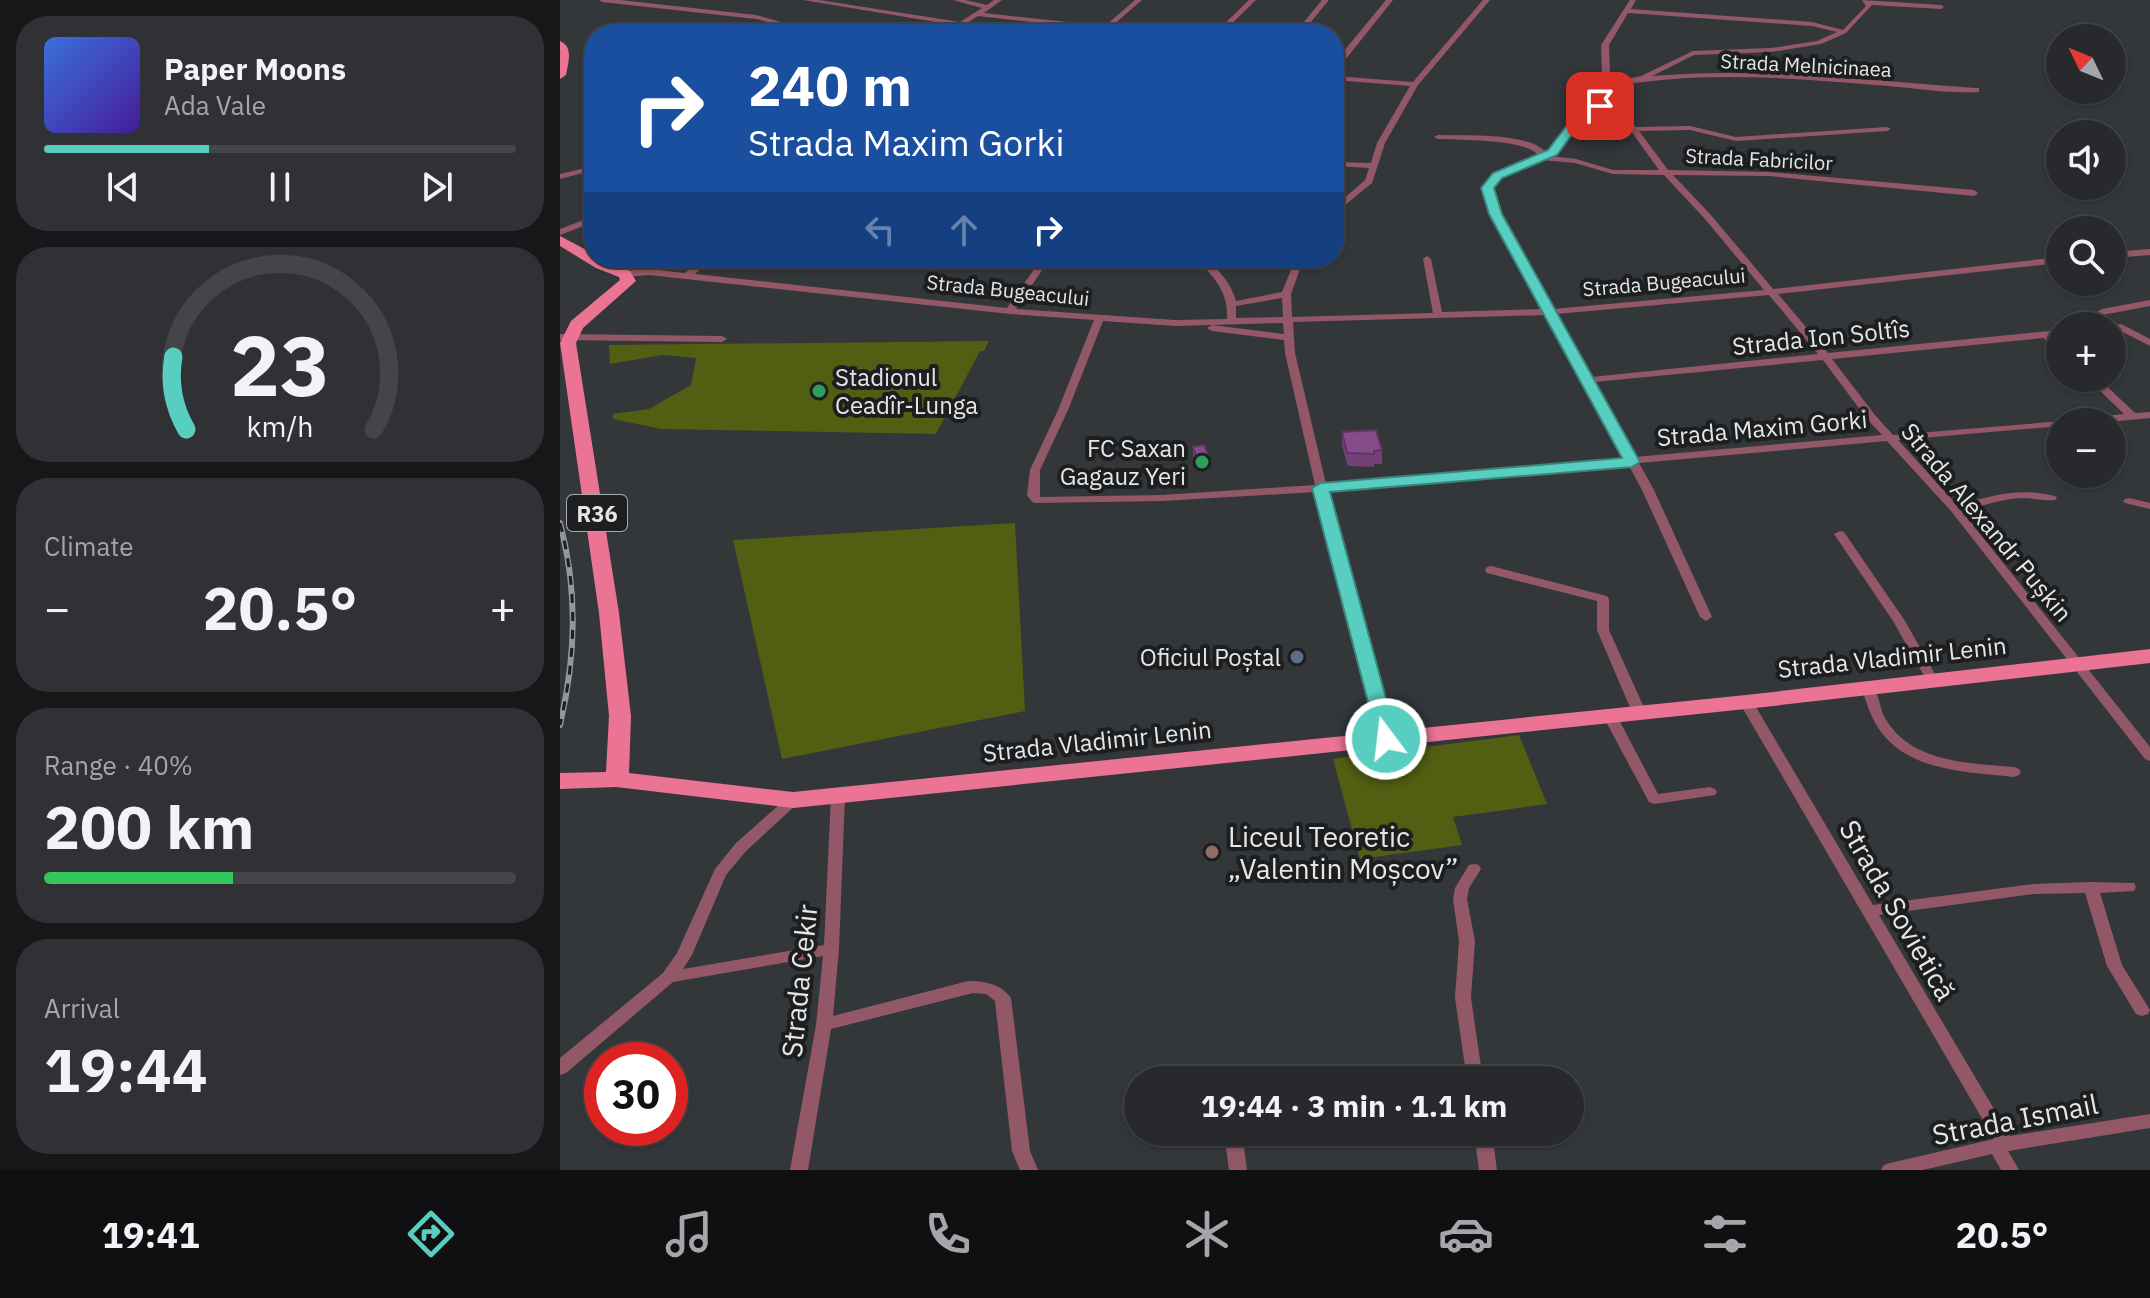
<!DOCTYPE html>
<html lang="en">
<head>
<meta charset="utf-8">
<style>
	:root { --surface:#27292c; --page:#2f3134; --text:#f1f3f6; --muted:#a4a6a9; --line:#434548; --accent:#58cec0 }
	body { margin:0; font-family:"IBM Plex Sans",sans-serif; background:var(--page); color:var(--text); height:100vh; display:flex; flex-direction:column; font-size:30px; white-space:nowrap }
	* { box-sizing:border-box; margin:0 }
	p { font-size:26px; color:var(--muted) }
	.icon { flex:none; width:44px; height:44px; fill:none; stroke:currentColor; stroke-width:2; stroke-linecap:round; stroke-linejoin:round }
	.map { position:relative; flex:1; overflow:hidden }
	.sheet { display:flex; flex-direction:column; gap:16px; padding:16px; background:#151718; width:560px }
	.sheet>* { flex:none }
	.banner { position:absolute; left:24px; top:24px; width:760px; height:244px; border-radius:32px; box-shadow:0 2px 6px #0004,0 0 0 2px var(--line); background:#1a4fa0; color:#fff; overflow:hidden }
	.needle { width:52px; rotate:313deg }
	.tools { position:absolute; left:1486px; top:24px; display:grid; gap:16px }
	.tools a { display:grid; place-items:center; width:80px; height:80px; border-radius:50%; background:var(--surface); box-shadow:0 2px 6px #0004,0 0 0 2px var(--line); font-size:40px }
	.speed { position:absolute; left:24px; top:1042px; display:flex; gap:16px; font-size:40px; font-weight:700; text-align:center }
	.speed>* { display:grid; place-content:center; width:104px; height:104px; border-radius:50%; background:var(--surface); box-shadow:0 2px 6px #0004,0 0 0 2px var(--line); line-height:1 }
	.speed .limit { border:12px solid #d22; background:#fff; color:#111 }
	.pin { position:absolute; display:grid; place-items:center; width:68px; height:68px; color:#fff; margin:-34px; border-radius:16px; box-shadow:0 4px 12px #0006 }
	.me { position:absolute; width:88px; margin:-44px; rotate:345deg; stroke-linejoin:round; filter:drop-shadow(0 0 6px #0008) }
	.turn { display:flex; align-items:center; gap:28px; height:168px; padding:0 32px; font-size:36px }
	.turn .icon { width:104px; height:104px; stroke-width:2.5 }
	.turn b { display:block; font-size:56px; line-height:68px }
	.lanes { display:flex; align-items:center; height:76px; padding:0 32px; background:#0003; justify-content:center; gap:40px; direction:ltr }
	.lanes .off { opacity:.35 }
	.big { font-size:60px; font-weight:700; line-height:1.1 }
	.sheet .widget { flex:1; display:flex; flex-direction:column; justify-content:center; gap:12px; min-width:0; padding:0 28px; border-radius:32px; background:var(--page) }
	.sheet .dial { align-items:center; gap:0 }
	.dial svg { height:208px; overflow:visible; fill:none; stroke:var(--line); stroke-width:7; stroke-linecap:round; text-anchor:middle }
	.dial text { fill:var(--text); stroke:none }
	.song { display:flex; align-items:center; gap:24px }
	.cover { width:96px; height:96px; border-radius:12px; background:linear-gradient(135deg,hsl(220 70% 55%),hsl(260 70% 35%)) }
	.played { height:8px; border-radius:4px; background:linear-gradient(90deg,var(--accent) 35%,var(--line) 35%) }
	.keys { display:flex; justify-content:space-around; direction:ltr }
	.heat { display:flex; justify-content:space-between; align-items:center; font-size:44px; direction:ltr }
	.charge { height:12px; border-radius:6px; background:linear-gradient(90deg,#34c759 40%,var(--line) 0) }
	.trip { position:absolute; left:564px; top:1066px; width:460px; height:80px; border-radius:40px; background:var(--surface); box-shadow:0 2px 6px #0004,0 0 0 2px var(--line); font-weight:700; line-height:80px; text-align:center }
	.tabs { display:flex; height:128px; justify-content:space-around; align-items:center; background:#101012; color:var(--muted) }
	.tabs .icon { width:56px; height:56px }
	.tabs .current { color:var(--accent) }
	.tabs b { font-size:36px; color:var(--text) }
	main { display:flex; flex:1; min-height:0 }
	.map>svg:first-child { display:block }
	.green { fill:#525e11 }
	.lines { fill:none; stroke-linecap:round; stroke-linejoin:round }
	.minor { fill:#935867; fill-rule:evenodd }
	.primary { fill:#eb7495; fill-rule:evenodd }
	.rail-casing { stroke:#949699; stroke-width:6 }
	.rail { stroke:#1d1e1f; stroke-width:3; stroke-dasharray:9; stroke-linecap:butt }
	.wall { fill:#734177 }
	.shaded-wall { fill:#5e3561 }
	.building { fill:#864c8a; stroke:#5e3561; stroke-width:2 }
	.route { fill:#58cec0; stroke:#39867d; stroke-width:2 }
	.leisure-dot { fill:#2e9e5b; stroke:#1d1e1f; stroke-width:3 }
	.service-dot { fill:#5c6f8a; stroke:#1d1e1f; stroke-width:3 }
	.education-dot { fill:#8d6e63; stroke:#1d1e1f; stroke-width:3 }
	.labels { text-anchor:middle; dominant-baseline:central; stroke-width:8; stroke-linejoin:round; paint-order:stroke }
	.far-street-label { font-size:20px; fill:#e4e6e8; stroke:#1d1e1f }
	.shield { fill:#1d1e1f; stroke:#a8aaac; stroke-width:2 }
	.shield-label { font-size:22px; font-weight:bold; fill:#e4e6e8 }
	.street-label { font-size:24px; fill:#e4e6e8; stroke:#1d1e1f }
	.poi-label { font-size:24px; fill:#e4e6e8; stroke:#1d1e1f; text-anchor:end }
	.near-poi-label { font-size:28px; fill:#e4e6e8; stroke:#1d1e1f; text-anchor:start }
	.near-street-label { font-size:28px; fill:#e4e6e8; stroke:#1d1e1f }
</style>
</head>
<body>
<main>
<section class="sheet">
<div class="widget">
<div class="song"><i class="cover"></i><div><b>Paper Moons</b><p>Ada Vale</p></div></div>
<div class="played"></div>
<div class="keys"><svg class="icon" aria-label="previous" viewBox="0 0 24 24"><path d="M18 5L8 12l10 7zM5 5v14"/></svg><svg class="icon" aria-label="pause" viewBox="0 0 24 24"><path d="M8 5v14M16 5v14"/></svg><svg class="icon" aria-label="next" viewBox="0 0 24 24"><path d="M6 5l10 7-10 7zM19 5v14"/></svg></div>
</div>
<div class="widget dial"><svg viewBox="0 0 100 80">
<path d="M14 69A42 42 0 1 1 86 69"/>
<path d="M14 69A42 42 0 0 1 9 41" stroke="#58cec0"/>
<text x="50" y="56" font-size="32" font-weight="700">23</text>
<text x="50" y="72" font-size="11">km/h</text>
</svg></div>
<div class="widget"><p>Climate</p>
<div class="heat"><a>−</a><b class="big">20.5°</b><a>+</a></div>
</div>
<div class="widget"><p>Range · 40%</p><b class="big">200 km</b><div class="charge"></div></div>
<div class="widget"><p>Arrival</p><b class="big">19:44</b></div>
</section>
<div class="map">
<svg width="1590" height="1170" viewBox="0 0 1590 1170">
	<rect width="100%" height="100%" fill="#34373a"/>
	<path class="green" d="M429,341L424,351H420L376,434L101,429L53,419V414L89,409L131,385L136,358L102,355L50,364L49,345Z
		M455,523L465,711L222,759L173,540Z
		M959,735L987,804L893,817L902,845L800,859L773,759Z"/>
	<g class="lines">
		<path class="minor" d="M39,0H60L196,15L265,34H254L196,19L42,2Z
			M243,0H259L400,22L422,8L393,0H405L427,5L434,0H442L424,13L545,26L575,0H582L552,26L547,34H541L543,30L418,16L390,34H382L394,25Z
			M689,0H696L661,34H654Z
			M762,0H769L741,34H734Z
			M826,0H833L777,70H774V63Z
			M923,0H930L858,85L825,143L812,183L774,214V207L805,180L809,168L774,166V162L811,163L817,143L850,86L774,80V76L853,82Z
			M1070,0H1076L1071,9L1252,22L1283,30L1306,6L1302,0L1381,5L1384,7L1381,9L1312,5L1286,33L1261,44L1211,52L1134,55L1092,76C1200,67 1308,80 1416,88H1419V92C1385,94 1349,87 1315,85C1227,78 1135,70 1047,88L1043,107L1065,116L1076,127L1130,126L1176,137L1327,127L1331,129L1327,131L1176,141L1130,130L1079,131L1108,170L1209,172L1414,190L1418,193L1414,196L1209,176L1113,175L1151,215L1213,289L1500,257V263L1218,294L1268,353L1500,330V336L1493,337L1500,343V351L1483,338L1272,359L1315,415L1333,435L1504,421L1500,422V426L1338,440L1397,505C1431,496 1460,487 1495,496L1497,498L1495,500C1484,501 1473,498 1462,498C1441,499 1422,506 1402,511L1590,747V761L1585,759L1391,511L1327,441L1079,463L1094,490L1152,617L1146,621L1140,617L1082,490L1068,464L767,491L833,739L831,742H821L819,739L756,492L602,501L476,503L472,502L467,495L470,470L498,410L534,320L450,314L89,275L65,277L60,274C79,265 104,271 125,273L143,258H152L135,274L447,308L482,258H490L456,309L615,320L667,319C669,291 653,277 636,258H645C659,270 671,283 676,301L722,292L736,258H744L731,294L732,317L873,313L863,259L867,256L871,259L882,312L984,309L932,214L924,188L935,174L978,155C965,139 901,140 878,139L874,137L878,135C904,136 968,132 985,152L989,150L1015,117L1036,105L1042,74L1041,45ZM1068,13L1252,26L1277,32L1257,41L1211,48L1133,51L1081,76L1048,83L1050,74L1049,45ZM1038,111L1059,120L1071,131L1099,170H1053L1016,159L989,156L995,154L1021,121ZM981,160L1015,163L1053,174L1104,175L1145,219L1204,290L993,309L940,214L932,188L941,178ZM1209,295L1258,354L1031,377L996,314ZM722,298L723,317L676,318V306ZM987,315L1065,458L766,484L735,353L733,322ZM543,321L615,326L723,323L724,334L652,325L647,328L652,331L724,340L725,353L755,485L602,495L480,497V470L508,410ZM1263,360L1307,419L1322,435L1075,457L1034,382Z
			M31,132H34V140L29,147H23L22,145Z
			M34,166V170L0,179V174Z
			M34,216V222L0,235V229Z
			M1590,249V255L1552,258V252Z
			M1590,300V306L1542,315L1537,312L1542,309Z
			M1561,324L1590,339V346L1559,330L1552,331V326H1549Z
			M0,334L162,336L167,339L162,342L0,340Z
			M1527,378H1538L1575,413L1590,412V418L1549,422H1510L1515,419L1564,414Z
			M1569,498L1590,503V509L1565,503L1563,501L1565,499Z
			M1280,531L1284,532L1345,621L1379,681L1378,684H1368L1367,681L1333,621L1274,534Z
			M931,566L1047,596L1049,599V630L1086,712L1084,715H1074L1072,712L1037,630V601L927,573L925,570L927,567Z
			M1308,684C1319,689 1319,706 1324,716C1349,763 1408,763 1454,767L1459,769L1461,772L1459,775L1454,777C1411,772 1357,772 1326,738C1313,724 1307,706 1302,688Z
			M1186,698L1193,702L1313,905L1473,884L1531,882L1574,883L1576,887L1574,891L1540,893L1562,965L1590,1010L1588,1014L1582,1016L1576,1014L1547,966L1525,893L1473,894L1319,915L1450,1136L1590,1114V1128L1448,1151L1459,1170H1441L1432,1154L1363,1170H1321L1324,1165L1330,1163L1434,1139L1179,702Z
			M1050,712L1057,716L1098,794L1150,787L1155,789L1157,792L1155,795L1094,804L1089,802L1043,716Z
			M278,791L283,793L285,796L279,949L273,1016L408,981C425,981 441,984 451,998L470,1151L478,1170H460L452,1151L435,1001L426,994L413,993L271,1029L248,1170H230L256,1025L263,956L113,982L6,1073L0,1075V1058L103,973L117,953L155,869L176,843L228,797H238L240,800L238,803L186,851L166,875L132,955L123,969L264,945L271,796L273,793Z
			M914,864L919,865L921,869L909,888L907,899L915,941L911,998L923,1080H907L895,998L899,941L893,899L895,888L909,865Z
			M914,1132H932L937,1170H919Z
			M674,1133L680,1135L683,1140L687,1170H669L665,1140L668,1135Z"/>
		<path class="primary" d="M0,41C14,47 8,63 6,75L0,79Z
			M0,236L34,254V258L70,271L76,281L23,328L16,343L59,613L71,716L69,773L233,792L1186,695L1590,649V663L1186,709L233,808L56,787L0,789V773L46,772L49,716L39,613L0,343L11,321L60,280L59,277L36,268L0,246Z"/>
		<defs>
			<path id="rail" d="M0,523C18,591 16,656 0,725"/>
		</defs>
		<use href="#rail" class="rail-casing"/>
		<use href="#rail" class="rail"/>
	</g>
	<path class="wall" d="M782,432L822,450V464H814V467L788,466L782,446Z
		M633,447L650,460V469L639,471L633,456Z"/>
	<path class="shaded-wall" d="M650,460V469L639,471L638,462Z"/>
	<path class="building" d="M816,430L822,450L814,451V454L787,453L782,432Z
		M644,445L650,460L638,462L633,447Z"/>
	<path class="route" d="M1036,103L1046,106L1022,121L997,155L942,178L934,188L942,214L1080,462L1072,467L770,492L837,739L834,744H819L752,488L761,483L1062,458L929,214L921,188L933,173L988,150L1014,116Z"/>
	<g class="leisure-dot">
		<circle cx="259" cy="391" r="8"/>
		<circle cx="642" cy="462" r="8"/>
	</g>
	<circle class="service-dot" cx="737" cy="657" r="8"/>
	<circle class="education-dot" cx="652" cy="852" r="8"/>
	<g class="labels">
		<g class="far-street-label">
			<text transform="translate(1246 65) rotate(3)">Strada Melnicinaea</text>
			<text transform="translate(1199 159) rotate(3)">Strada Fabricilor</text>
			<text transform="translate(1104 282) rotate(-5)">Strada Bugeacului</text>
			<text transform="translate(448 290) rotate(6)">Strada Bugeacului</text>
		</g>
		<rect class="shield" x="7" y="495" width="60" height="36" rx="6"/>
		<g class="shield-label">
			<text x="37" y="513">R36</text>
		</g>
		<g class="street-label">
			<text transform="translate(1261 337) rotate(-6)">Strada Ion Soltîs</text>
			<text transform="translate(1202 428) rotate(-5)">Strada Maxim Gorki</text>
			<text transform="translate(1427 522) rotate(50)">Strada Alexandr Pușkin</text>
			<text transform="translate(1332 657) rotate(-6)">Strada Vladimir Lenin</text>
			<text transform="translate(537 741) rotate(-6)">Strada Vladimir Lenin</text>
		</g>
		<g class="poi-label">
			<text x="275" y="377" text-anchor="start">Stadionul<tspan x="275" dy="28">Ceadîr-Lunga</tspan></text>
			<text x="626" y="448">FC Saxan<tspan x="626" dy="28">Gagauz Yeri</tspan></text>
			<text x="721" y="657">Oficiul Poștal</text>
		</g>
		<g class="near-poi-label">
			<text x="668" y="836">Liceul Teoretic<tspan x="668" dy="32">„Valentin Moșcov”</tspan></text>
		</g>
		<g class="near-street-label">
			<text transform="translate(1338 910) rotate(60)">Strada Sovietică</text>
			<text transform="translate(239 981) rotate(-84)">Strada Cekir</text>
			<text transform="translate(1455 1119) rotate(-11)">Strada Ismail</text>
		</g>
	</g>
</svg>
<div class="tools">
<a><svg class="needle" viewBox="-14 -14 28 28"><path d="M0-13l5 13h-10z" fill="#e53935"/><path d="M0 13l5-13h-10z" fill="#a4a6a9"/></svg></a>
<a><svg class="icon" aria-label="sound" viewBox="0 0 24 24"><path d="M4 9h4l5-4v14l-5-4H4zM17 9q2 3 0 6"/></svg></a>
<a><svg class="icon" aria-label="search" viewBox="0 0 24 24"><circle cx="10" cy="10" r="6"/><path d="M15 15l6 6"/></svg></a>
<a>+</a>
<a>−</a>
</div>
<div class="speed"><div class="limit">30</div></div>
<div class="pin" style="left:1040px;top:106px;background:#d93025"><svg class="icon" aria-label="arrive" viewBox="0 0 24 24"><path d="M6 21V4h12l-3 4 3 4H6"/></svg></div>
<svg class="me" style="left:826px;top:739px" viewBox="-20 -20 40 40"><circle r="17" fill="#58cec0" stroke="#fff" stroke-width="3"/><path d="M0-11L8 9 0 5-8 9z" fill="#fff"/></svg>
<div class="trip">19:44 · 3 min · 1.1 km</div>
<div class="banner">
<div class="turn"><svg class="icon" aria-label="right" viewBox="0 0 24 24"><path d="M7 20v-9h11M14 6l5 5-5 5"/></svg><div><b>240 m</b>Strada Maxim Gorki</div></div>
<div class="lanes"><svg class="icon off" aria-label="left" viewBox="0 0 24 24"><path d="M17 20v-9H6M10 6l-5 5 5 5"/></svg><svg class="icon off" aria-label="ahead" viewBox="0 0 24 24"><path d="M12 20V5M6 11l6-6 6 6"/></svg><svg class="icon" aria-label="right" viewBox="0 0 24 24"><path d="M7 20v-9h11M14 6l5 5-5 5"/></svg></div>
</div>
</div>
</main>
<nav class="tabs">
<b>19:41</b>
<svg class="icon current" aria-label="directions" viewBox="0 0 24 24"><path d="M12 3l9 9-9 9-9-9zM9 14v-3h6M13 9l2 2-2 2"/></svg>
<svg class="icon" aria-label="music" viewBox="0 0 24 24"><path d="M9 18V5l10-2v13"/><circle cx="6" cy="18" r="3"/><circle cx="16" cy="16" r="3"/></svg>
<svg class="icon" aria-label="phone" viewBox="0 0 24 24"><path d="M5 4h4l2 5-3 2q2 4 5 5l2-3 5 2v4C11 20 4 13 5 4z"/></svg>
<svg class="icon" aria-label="climate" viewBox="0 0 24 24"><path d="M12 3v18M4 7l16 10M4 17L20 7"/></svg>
<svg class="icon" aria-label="car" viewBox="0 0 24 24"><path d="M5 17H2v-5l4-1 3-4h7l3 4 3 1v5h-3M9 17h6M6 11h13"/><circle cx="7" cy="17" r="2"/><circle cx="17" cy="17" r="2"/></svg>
<svg class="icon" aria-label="filters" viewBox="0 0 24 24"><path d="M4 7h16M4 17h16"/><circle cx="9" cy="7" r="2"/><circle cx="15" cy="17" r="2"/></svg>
<b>20.5°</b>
</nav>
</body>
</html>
